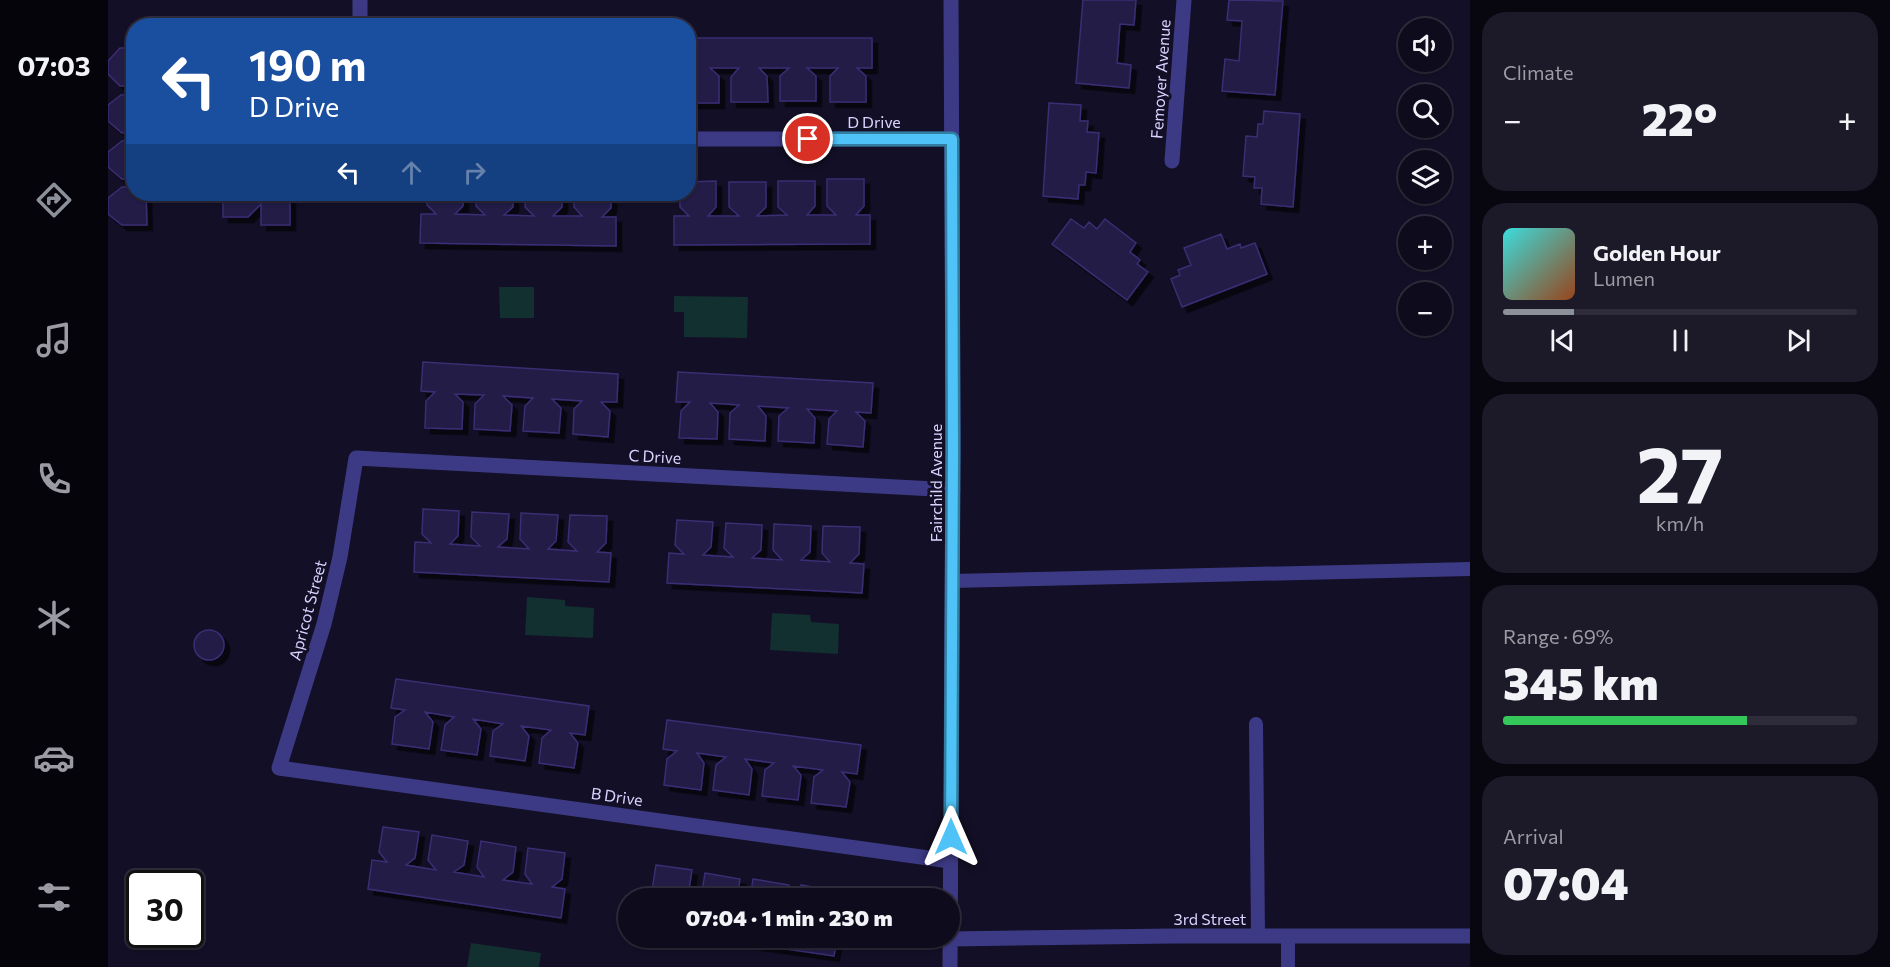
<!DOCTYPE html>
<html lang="en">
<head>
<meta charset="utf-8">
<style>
	:root { --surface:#0e0b1c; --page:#1c1929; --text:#f1f3f6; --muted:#9b9ba3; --line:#2e2b3b; --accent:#8c9099 }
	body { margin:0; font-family:Commissioner,sans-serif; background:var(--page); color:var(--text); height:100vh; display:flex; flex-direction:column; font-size:22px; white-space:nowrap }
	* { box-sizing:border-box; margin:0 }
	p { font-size:20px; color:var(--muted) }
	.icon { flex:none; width:33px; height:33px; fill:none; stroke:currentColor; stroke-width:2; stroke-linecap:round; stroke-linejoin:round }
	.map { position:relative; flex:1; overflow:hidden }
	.side { display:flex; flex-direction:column; gap:12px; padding:12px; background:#08060f; width:420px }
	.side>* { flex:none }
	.guide { position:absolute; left:18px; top:18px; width:570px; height:183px; border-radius:24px; box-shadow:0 2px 4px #0004,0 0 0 2px var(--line); background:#1a4fa0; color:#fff; overflow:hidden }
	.fabs { position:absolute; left:1290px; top:18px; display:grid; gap:12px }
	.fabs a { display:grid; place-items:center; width:54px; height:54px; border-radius:50%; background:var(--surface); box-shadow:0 2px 4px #0004,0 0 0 2px var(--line); font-size:30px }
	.speed { position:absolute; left:18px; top:870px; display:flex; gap:12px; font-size:30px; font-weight:700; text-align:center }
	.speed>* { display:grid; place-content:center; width:78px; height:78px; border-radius:50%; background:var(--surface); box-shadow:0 2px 4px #0004,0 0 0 2px var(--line); line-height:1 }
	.speed .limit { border:3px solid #111; border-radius:9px; background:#fff; color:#111 }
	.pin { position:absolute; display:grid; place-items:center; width:51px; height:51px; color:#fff; margin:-26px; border:3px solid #fff; border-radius:50%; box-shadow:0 2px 6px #0007 }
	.me { position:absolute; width:66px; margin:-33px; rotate:0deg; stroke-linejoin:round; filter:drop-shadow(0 0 4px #0008) }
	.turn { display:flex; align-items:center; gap:21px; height:126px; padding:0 24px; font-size:27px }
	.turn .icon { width:78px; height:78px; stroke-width:2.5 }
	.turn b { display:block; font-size:42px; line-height:51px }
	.lanes { display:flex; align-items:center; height:57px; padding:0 24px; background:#0003; justify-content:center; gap:30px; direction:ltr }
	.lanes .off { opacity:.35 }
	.big { font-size:45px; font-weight:800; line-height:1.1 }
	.side .widget { flex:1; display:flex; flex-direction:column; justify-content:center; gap:9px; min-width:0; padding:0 21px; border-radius:24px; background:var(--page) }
	.side .dial { align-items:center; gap:0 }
	.dial b { font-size:78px; line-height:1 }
	.song { display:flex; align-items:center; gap:18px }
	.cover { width:72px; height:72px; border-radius:9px; background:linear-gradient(135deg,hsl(180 70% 55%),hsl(20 70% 35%)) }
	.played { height:6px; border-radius:3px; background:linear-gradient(90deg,var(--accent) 20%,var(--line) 20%) }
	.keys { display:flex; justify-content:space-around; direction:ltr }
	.heat { display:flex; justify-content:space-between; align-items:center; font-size:33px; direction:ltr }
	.charge { height:9px; border-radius:4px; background:linear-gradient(90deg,#34c759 69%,var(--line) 0) }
	.trip { position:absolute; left:510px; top:888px; width:342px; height:60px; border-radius:30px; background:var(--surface); box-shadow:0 2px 4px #0004,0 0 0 2px var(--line); font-weight:800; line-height:60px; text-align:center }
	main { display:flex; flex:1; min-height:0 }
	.dock { display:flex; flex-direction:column; width:108px; justify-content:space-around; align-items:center; background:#06040b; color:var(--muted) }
	.dock .icon { width:42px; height:42px }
	.dock .current { color:var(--accent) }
	.dock b { font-size:27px; color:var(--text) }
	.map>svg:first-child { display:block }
	.green { fill:#12302f }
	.building { fill:#241b47; stroke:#3b2d73; stroke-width:1.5; filter:url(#shadow) }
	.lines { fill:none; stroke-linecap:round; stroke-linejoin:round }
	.lane { stroke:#3d3a85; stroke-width:14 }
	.street { stroke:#3d3a85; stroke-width:15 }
	.route-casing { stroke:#337fa1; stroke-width:15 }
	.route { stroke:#4fc3f7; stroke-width:10 }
	.labels { text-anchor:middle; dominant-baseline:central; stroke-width:6; stroke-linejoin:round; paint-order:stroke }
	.street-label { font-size:16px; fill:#d9d4ff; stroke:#130f26 }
</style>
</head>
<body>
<main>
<nav class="dock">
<b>07:03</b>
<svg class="icon current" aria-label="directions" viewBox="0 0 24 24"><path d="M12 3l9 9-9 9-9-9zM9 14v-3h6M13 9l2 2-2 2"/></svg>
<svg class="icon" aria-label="music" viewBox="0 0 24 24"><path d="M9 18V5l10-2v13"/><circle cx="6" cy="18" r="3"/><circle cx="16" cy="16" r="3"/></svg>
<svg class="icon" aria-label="phone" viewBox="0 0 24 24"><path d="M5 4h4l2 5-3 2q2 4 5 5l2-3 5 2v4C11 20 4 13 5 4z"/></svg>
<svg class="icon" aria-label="climate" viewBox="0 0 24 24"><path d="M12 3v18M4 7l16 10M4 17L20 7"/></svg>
<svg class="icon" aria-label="car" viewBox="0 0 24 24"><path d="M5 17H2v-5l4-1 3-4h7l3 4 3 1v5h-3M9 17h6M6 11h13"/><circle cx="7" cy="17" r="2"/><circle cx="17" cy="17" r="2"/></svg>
<svg class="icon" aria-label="filters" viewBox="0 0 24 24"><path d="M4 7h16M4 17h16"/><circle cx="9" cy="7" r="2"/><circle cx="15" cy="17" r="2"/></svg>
</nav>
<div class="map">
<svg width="1362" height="967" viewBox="0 0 1362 967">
	<defs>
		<filter id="shadow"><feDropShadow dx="5.5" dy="5.5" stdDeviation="0" flood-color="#0009"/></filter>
	</defs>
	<rect width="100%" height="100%" fill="#130f26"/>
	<path class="green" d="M391,287H426V318H392Z
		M566,296L640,297L639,338L576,337V312H566Z
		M419,597L457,600V606L486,608L485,638L417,635Z
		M664,613L702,615L703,622L731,624L730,654L662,650Z
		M363,943L433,953L431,967H359Z"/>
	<path class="building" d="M975,0H1028L1026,25L1012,24L1009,63L1023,65L1021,88L968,83Z
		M1121,0L1175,1L1167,95L1114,91L1117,59L1131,61L1134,21L1119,20Z
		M580,38H764V68H749L758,76V102H722V76L730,68H699L708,76V101H672V76L681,68H651L659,76L660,102H623V77L631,68H602L611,76V103H580V69L582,68H580Z
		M12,48H26V86H12L0,74V61Z
		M13,95H26V133H14L0,121V105Z
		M941,103L973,105L972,121H980L979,132L991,133L988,173L978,172L977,185H971L970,199L935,196Z
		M1156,111L1192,114L1185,207L1153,204L1154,188H1146L1147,177L1135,176L1138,136L1149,137L1150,124H1155Z
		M14,141H26V179H14L0,167V152Z
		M719,179H756V206L748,215H762V244L566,245V216H581L572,207V194H580V182L608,181V207L600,216H631L621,207V182H658V207L649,216L679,215L670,207V181H707V206L699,215H728L719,206Z
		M14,187H26V194H38L39,225H14L0,214V198Z
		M115,194H182V225H153V204L140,217H115Z
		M319,194H355V206L347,214L377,215L368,206L369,194H405V207L396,215L426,216L417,207L418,194H454V207L445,216H474L466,207V194H503V208L494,217H508V246L312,243L313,214H328L319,205Z
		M963,219L976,228L981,222L989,229L997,219L1028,243L1022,252L1032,260L1029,264L1040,272L1019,300L944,244Z
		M1113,234L1119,249L1132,244L1133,248L1147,243L1159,274L1074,307L1063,279L1072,275L1070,270L1083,265L1076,248Z
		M315,362L510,374L509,402H493L502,411L500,437L465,434L466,409L474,401L444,399L453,408L451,433L415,431L417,406L425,398L395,396L404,405L402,431L366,429L367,404L376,395L347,394L355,402L354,429L317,428L318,401L327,392L313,391Z
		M570,372L765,383L763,413L748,412L757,421L755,447L719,444L721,419L729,411L699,409L707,418L706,443L670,441L671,416L680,408L650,406L658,416L657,441L621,439L622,413L631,405L602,403L610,412L609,439L571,438L573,411L582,402H568Z
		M315,509L351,511L350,536L342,544L372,546L363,537L364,512L401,514L399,539L390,547L421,549L412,539L413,513L450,515L448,541L440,549L469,551L460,542L462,515L499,516L498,543L489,552L503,553L501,582L306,572L307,542L323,543L314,534Z
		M569,520L605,522L603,547L595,555L625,557L616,548L618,523L654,525L653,550L644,558L674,560L665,550L666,524L703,526L702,552L693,560L722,562L714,553L715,526L752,527L751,554L742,563L756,564L754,593L559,583L561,553L576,554L567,545Z
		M86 645a15 15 0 1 1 30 0a15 15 0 1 1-30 0Z
		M288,679L481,706L477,735L462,733L470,743L466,768L431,763L434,738L443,730L413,726L421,736L417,761L382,756L385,731L395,724L365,719L373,729L369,755L333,750L337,725L346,717L317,712L325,722L321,749L284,744L287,717L297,710L283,708Z
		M559,720L753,745L749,774L734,772L742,782L738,807L703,803L706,777L715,770L685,766L693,775L690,800L654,796L657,770L666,763L637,759L644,769L641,795L605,790L608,765L618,757L589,753L596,763L593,790L556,785L559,759L569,751L555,749Z
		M275,827L311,832L307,858L298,865L328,870L320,860L324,835L360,841L356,865L346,872L376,877L369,867L373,841L408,847L405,872L395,880L424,884L417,874L420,848L457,853L454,879L444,887L457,889L453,918L260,889L264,860L279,862L271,852Z
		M548,865L584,870L580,896L576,898H551L544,890Z
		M597,873L632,879L629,898H593Z
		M645,879L681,885L679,898H642Z
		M693,885L730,891L729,898H691Z
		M602,938H729L726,956Z"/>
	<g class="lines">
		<path class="lane" d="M844,581L1362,569
			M1148,724L1150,936
			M1180,936V967"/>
		<path class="street" d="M252,26V0
			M580,139H844
			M1064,161L1076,0
			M842,861L171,768L216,624L232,557L248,458L845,490
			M842,939L1066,936H1362
			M842,967L845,433L843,0"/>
	</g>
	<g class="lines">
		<defs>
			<path id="route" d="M700,139H844L845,452L843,837"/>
		</defs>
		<use href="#route" class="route-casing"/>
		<use href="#route" class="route"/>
	</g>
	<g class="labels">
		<g class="street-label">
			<text transform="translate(1052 79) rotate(-86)">Femoyer Avenue</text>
			<text x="766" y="121">D Drive</text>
			<text transform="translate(547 456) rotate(3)">C Drive</text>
			<text transform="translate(827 483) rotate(-90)">Fairchild Avenue</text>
			<text transform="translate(199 610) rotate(-75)">Apricot Street</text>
			<text transform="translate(509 796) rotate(8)">B Drive</text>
			<text x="1102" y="918">3rd Street</text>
		</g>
	</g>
</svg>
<div class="fabs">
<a><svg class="icon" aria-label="sound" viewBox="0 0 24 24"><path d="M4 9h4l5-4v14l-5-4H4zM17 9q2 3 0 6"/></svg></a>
<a><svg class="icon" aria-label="search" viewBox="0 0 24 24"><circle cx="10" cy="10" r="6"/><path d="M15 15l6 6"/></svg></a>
<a><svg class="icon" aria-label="layers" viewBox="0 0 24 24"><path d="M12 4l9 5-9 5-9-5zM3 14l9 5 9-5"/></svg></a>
<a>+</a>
<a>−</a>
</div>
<div class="speed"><div class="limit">30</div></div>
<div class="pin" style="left:700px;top:139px;background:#d93025"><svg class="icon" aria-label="arrive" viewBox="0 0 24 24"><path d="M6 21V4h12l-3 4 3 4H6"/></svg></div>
<svg class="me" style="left:843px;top:837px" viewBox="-20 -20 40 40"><path d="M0-17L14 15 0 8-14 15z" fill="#4fc3f7" stroke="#fff" stroke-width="4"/></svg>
<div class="trip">07:04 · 1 min · 230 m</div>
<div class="guide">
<div class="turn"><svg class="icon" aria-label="left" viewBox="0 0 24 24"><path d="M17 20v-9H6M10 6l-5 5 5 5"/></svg><div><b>190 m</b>D Drive</div></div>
<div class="lanes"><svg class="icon" aria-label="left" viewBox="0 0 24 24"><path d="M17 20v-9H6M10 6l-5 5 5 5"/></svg><svg class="icon off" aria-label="ahead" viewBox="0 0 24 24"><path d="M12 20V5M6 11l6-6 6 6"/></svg><svg class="icon off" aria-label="right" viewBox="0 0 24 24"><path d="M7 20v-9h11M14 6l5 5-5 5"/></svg></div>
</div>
</div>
<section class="side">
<div class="widget"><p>Climate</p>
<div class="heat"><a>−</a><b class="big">22°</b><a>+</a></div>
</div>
<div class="widget">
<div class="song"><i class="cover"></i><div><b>Golden Hour</b><p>Lumen</p></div></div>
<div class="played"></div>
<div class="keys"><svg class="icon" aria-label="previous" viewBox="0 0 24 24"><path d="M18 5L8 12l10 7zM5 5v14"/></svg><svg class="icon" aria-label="pause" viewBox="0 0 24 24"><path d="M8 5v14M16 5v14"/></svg><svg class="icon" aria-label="next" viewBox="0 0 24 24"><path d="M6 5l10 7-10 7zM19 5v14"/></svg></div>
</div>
<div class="widget dial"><b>27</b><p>km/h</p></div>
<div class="widget"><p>Range · 69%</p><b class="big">345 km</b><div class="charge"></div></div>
<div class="widget"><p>Arrival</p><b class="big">07:04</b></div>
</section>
</main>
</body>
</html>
